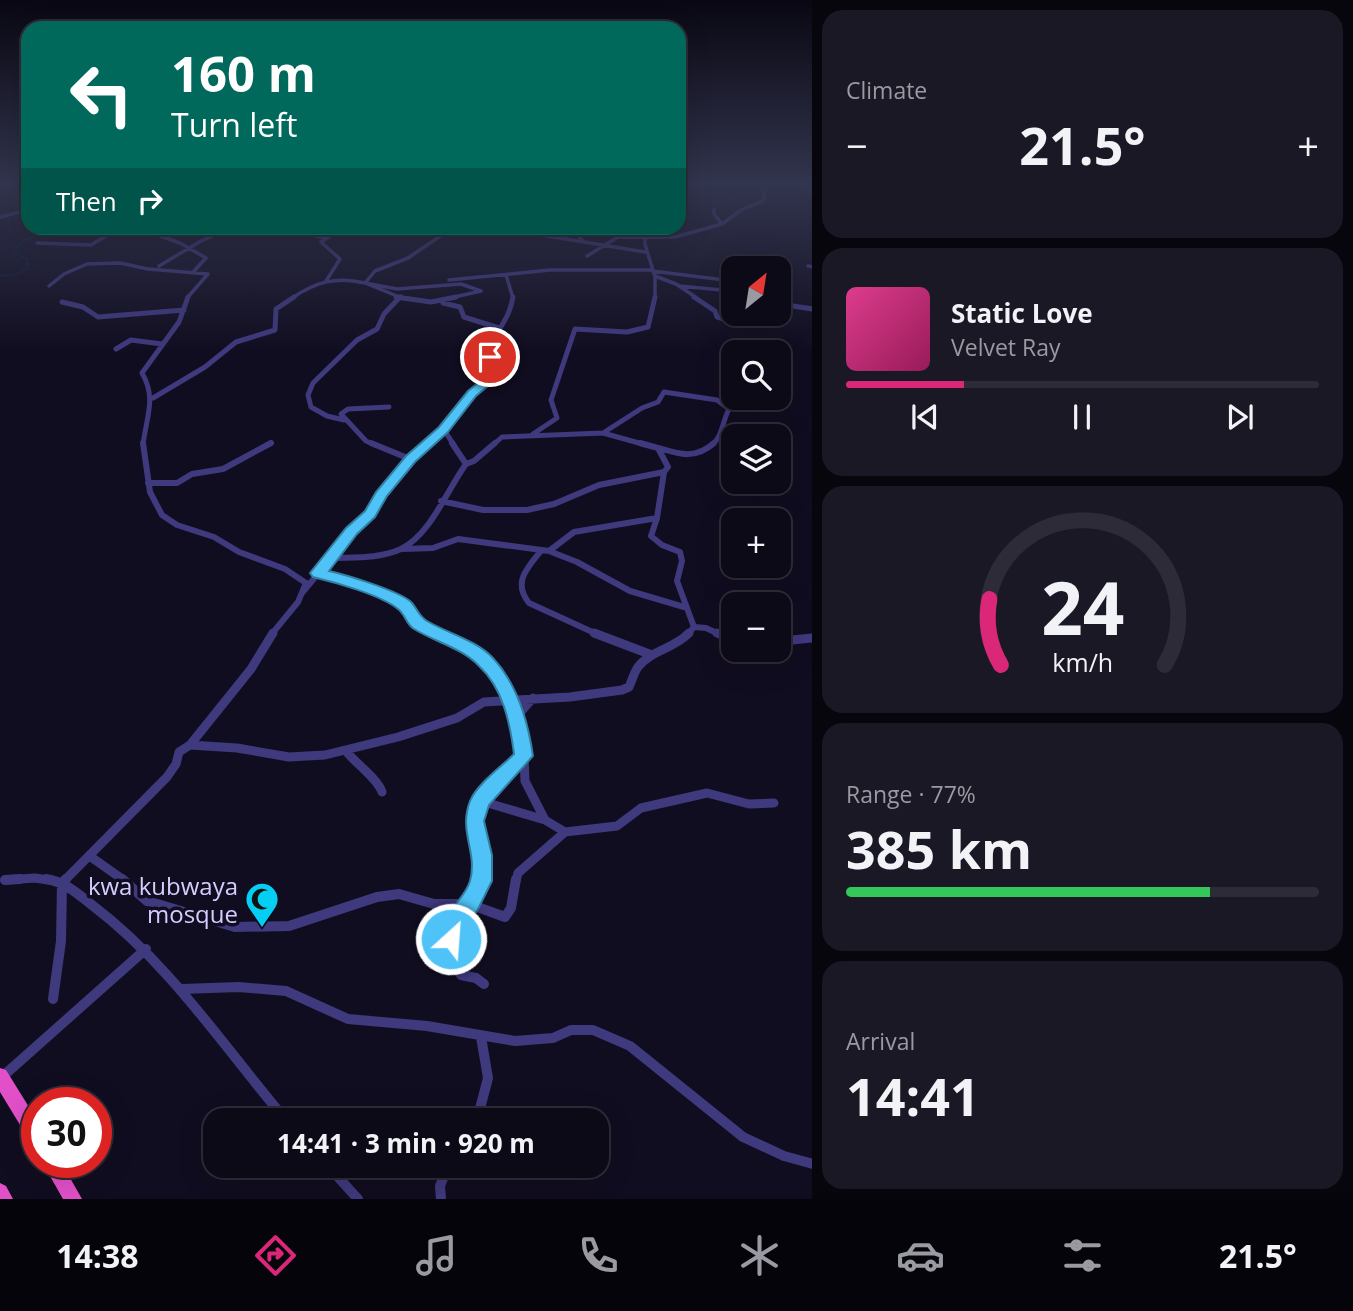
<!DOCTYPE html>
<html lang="en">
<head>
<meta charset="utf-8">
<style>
	:root { --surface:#0d0a18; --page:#1b1825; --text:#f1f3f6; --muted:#9a9aa2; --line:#2d2b37; --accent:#db2777 }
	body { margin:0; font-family:"Open Sans",sans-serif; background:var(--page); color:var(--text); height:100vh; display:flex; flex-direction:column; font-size:26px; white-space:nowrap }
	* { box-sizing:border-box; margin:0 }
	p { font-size:23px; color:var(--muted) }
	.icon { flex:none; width:38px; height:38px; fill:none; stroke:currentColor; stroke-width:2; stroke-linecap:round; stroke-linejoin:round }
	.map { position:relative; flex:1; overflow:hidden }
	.drawer { display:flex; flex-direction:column; gap:10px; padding:10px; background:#07060d; width:541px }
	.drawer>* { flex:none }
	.hud { position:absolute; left:21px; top:21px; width:665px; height:214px; border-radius:21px; box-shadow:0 7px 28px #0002,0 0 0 2px var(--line); background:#00695c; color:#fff; overflow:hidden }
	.needle { width:46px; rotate:30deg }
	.tools { position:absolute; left:721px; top:256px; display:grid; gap:14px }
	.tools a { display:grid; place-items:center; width:70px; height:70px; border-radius:14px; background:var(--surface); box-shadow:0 7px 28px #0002,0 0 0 2px var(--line); font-size:35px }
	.speed { position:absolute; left:21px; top:1087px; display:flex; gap:14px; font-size:35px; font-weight:700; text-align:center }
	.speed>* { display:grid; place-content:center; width:91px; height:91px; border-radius:50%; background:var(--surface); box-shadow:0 7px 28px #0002,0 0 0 2px var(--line); line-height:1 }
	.speed .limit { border:10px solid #d22; background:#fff; color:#111 }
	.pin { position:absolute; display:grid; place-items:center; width:60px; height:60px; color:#fff; margin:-30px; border:4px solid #fff; border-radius:50%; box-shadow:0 2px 7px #0007 }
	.me { position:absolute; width:77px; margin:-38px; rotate:26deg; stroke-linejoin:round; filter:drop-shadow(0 0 5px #0008) }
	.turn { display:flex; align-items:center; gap:24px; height:147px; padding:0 35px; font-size:32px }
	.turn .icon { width:91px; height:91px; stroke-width:2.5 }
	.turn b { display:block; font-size:49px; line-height:60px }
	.then { display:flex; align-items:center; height:66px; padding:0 35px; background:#0003; gap:14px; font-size:26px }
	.big { font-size:52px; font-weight:700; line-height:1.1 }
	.drawer .widget { flex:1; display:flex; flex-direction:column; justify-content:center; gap:10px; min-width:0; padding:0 24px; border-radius:21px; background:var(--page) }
	.drawer .dial { align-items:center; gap:0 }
	.dial svg { height:182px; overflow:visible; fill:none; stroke:var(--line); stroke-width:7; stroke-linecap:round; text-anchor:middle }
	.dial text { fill:var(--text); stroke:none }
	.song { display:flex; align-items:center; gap:21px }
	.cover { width:84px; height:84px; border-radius:10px; background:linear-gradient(135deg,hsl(330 70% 55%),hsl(330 70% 35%)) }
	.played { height:7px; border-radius:4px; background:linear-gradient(90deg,var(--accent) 25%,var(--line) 25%) }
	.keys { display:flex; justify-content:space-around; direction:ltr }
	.heat { display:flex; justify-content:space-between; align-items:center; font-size:38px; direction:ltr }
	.charge { height:10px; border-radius:5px; background:linear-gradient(90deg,#34c759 77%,var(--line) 0) }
	.trip { position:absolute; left:203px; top:1108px; width:406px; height:70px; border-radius:21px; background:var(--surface); box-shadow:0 7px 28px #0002,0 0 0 2px var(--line); font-weight:700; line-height:70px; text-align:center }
	.tabs { display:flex; height:112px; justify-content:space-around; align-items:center; background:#05040a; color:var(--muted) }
	.tabs .icon { width:49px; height:49px }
	.tabs .selected { color:var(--accent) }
	.tabs b { font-size:32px; color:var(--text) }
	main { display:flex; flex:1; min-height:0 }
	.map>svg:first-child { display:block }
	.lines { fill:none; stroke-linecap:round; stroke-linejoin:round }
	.stream { stroke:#0a1a3c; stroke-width:2 }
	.minor-far4 { stroke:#3f397e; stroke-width:3.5 }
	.minor-far3 { stroke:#3f397e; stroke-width:5 }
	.minor-far2 { stroke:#3f397e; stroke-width:6 }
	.minor-far1 { stroke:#3f397e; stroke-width:9 }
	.minor { stroke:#3f397e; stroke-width:10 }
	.trunk { fill:#e150c9; fill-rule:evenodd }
	.route { fill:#4fc3f7; stroke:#337fa1; stroke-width:2 }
	.labels { text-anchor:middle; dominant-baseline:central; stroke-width:7; stroke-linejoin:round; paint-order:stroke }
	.near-poi-label { font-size:24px; fill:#d5cdfe; stroke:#110d20; text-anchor:end }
</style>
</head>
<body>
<main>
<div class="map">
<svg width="813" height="1199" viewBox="0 0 813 1199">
	<rect width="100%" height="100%" fill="#110d20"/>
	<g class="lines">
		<path class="stream" d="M777,185L813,193
			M0,194L11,188L28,194
			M679,199C700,203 721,205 741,197L743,187L739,185
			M0,276L18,274L28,268L27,259L13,253V250L25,240L56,228"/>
		<path class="minor-far4" d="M714,209V214L722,224
			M0,217L28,210
			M140,228L182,244L206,258L194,271
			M287,228L324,238
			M499,228L645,252
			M571,228L583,241
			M649,236L645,239V244L655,277V298
			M37,243L91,245L119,228
			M587,256L618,237H675L722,224L741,210L763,201L765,190
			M159,266L201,241L231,228
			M808,266L813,267
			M652,271L725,280
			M506,275L513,298
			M655,276L676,284L697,298
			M449,280L550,270H651
			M326,281L340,259L321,242L342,228
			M365,283L375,271L408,258L452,228
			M365,283L397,289L461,284L481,291L450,298
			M365,283L402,298
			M49,286L64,274L87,264L120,263L148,269L208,274L187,298
			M679,286L733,291
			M292,298C316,282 336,276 365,283
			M399,298L401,296"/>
		<path class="minor-far3" d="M396,297L431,302L456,297
			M694,297L715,311L717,317L735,322
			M779,300L786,305L813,309
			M62,302L83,307L98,317L184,310
			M443,303L460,307L464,317L499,328
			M116,349L131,340L162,344
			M153,398L205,367L236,342L275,330L276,309L294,297
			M344,420L327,416L311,407L308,395L313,383L357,340L377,329L384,314L400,297
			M603,433L642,408L658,402L664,392L717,400L729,409C723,420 722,437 712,445
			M533,434L557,418L551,400L575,329L627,332L648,327L655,297
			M143,445C146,418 157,398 142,373L179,322L188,297
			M268,445L271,443
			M375,445L366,441L341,414L348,409L389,407
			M427,445L444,430
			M454,445L444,430L470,396L490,378C490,365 489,351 495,338C503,321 509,318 513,297
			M493,445L502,437L603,433L646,445"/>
		<path class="minor-far2" d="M143,443L150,492L162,515L177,525L214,537L239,552L285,569L306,583L298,602L271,635
			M371,443L410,459
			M452,443L466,464
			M640,443L658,448L668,467L664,472L657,518L651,536L662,545L680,552L682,561L677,581L694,627L687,635
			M659,448C681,455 696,459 714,443
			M148,483H177L192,474L223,469L271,443
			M441,501L483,510H527L554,504L599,485L664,472
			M403,549L433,548L458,539L549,551L574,532L657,518
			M549,551L577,562L630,591L684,607
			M540,552C526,569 513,583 529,603L599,635
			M331,558L351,531L370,514L381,495L410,459L429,443
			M318,573L386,594L404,605L418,623L439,635
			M302,593L331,558C354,557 379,559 401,549C431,534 447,490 466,464L474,461L495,443
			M694,627L706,628L721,635"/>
		<path class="minor-far1" d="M435,633C499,665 513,685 524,756C501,778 473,797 477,832C479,848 483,864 480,881
			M594,633L652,655
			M717,633L733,640
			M779,648L792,640L813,638
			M516,717L533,698
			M190,745L237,748L289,757L325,755L398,737L457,718L484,702L570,697L622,690L629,687C632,681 634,672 638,667C651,650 674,649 689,633
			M346,751C356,764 377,778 382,792
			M524,756L525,781L545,820
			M481,801L545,820L565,832
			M91,857L125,881
			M5,880L35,878L55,881
			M64,881L167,777L176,764L179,752L190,745L251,669L273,633
			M516,881L518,873L565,832L617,826L641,808L707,793L749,804L774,803"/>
		<path class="minor" d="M46,879C65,882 77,893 92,905C170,964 223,1046 286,1120
			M122,879L147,901L235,927L289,926L377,897L399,894L434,904H469L505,917L511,908L516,879
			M481,879C472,920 429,920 461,975L476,978L484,984
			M5,880L20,879
			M182,989L239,987L286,991L348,1019L427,1026L515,1041L553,1038L571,1030H593L630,1046L743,1137L784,1156L813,1164
			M53,999L61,941L62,883L66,879
			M2,1077L146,949
			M477,1120L488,1078L481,1037
			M328,1166L358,1199
			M441,1199L440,1186L448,1166"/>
		<path class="trunk" d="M0,1068L6,1070L37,1120V1146L31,1143L0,1092Z
			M42,1162H61L82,1199H63Z
			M0,1183L6,1186L13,1199H0Z"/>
	</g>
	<linearGradient id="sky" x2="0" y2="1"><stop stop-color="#090712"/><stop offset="0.52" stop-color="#32354e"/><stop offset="1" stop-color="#32354e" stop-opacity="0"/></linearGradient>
	<rect width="813" height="353" fill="url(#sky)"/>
	<path class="route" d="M490,354L495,357L494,381L476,396L448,432L415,462L387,496L375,517L357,534L329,571C347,575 396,590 410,601C417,607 418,616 427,621C447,633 476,640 493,658C518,685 528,721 533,756L489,805L484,821L492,855V881L477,911L464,927L459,947L451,950L443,947C430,919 463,905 470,881C478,852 458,832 470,801C477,784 501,767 514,754C510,723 503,688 479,666C462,648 435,642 414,629C406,624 405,614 398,609C381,595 334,582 313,577L310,573L346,528L365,511L376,492L406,456L439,427L468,391L484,378V357Z"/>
	<defs>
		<symbol id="mosque-pin" viewBox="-11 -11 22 30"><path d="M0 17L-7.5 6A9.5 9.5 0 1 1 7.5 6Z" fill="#04cff3" stroke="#110d20"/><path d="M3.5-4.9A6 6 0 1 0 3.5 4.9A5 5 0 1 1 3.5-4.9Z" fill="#111"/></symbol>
	</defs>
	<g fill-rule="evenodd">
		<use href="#mosque-pin" x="243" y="880" width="38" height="52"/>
	</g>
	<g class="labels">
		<g class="near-poi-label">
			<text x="238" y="885">kwa kubwaya<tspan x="238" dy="28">mosque</tspan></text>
		</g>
	</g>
</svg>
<div class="tools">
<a><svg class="needle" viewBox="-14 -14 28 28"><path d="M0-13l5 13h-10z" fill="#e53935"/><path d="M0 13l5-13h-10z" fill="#9a9aa2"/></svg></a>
<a><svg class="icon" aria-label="search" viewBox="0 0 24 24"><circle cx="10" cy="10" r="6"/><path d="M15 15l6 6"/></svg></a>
<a><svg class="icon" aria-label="layers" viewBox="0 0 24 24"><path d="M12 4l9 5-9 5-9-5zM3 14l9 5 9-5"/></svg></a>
<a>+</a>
<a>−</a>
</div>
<div class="speed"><div class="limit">30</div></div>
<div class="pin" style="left:490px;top:357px;background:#d93025"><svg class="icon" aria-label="arrive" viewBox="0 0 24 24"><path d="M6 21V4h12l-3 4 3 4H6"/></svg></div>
<svg class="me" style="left:451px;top:939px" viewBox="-20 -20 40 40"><circle r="17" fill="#4fc3f7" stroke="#fff" stroke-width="3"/><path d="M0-11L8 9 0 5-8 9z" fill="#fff"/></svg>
<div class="trip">14:41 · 3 min · 920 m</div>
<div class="hud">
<div class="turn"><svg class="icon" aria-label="left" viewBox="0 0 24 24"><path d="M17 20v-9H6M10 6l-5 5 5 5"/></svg><div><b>160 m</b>Turn left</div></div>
<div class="then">Then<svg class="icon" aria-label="right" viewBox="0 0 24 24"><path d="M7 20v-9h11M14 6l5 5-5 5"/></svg></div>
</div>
</div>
<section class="drawer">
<div class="widget"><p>Climate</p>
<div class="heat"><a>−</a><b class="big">21.5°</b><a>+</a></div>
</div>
<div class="widget">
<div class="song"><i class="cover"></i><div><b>Static Love</b><p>Velvet Ray</p></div></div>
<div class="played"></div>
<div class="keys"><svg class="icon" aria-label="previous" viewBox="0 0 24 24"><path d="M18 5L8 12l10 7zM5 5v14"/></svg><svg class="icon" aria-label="pause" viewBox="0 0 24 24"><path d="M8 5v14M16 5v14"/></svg><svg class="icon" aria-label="next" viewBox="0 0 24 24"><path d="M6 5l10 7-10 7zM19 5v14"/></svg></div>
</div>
<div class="widget dial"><svg viewBox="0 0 100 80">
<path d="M14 69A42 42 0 1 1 86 69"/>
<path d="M14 69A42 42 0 0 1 9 40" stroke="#db2777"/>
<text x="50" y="56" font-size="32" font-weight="700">24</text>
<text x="50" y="72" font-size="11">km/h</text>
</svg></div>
<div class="widget"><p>Range · 77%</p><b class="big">385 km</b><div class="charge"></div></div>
<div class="widget"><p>Arrival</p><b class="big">14:41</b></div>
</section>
</main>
<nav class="tabs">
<b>14:38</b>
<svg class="icon selected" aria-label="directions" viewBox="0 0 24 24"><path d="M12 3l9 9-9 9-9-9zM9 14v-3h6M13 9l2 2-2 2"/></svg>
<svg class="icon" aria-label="music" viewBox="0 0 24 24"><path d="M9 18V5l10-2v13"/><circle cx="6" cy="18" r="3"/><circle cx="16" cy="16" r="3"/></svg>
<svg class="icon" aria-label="phone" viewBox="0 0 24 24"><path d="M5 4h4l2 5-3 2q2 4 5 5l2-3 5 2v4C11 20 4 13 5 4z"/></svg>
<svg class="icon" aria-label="climate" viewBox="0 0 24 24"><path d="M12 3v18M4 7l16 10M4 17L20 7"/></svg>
<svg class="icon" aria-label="car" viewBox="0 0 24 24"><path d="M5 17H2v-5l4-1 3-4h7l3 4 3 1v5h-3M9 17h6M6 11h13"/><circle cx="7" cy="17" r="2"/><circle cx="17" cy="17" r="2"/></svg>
<svg class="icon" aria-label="filters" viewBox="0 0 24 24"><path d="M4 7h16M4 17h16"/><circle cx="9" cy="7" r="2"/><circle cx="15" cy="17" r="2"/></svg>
<b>21.5°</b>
</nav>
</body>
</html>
